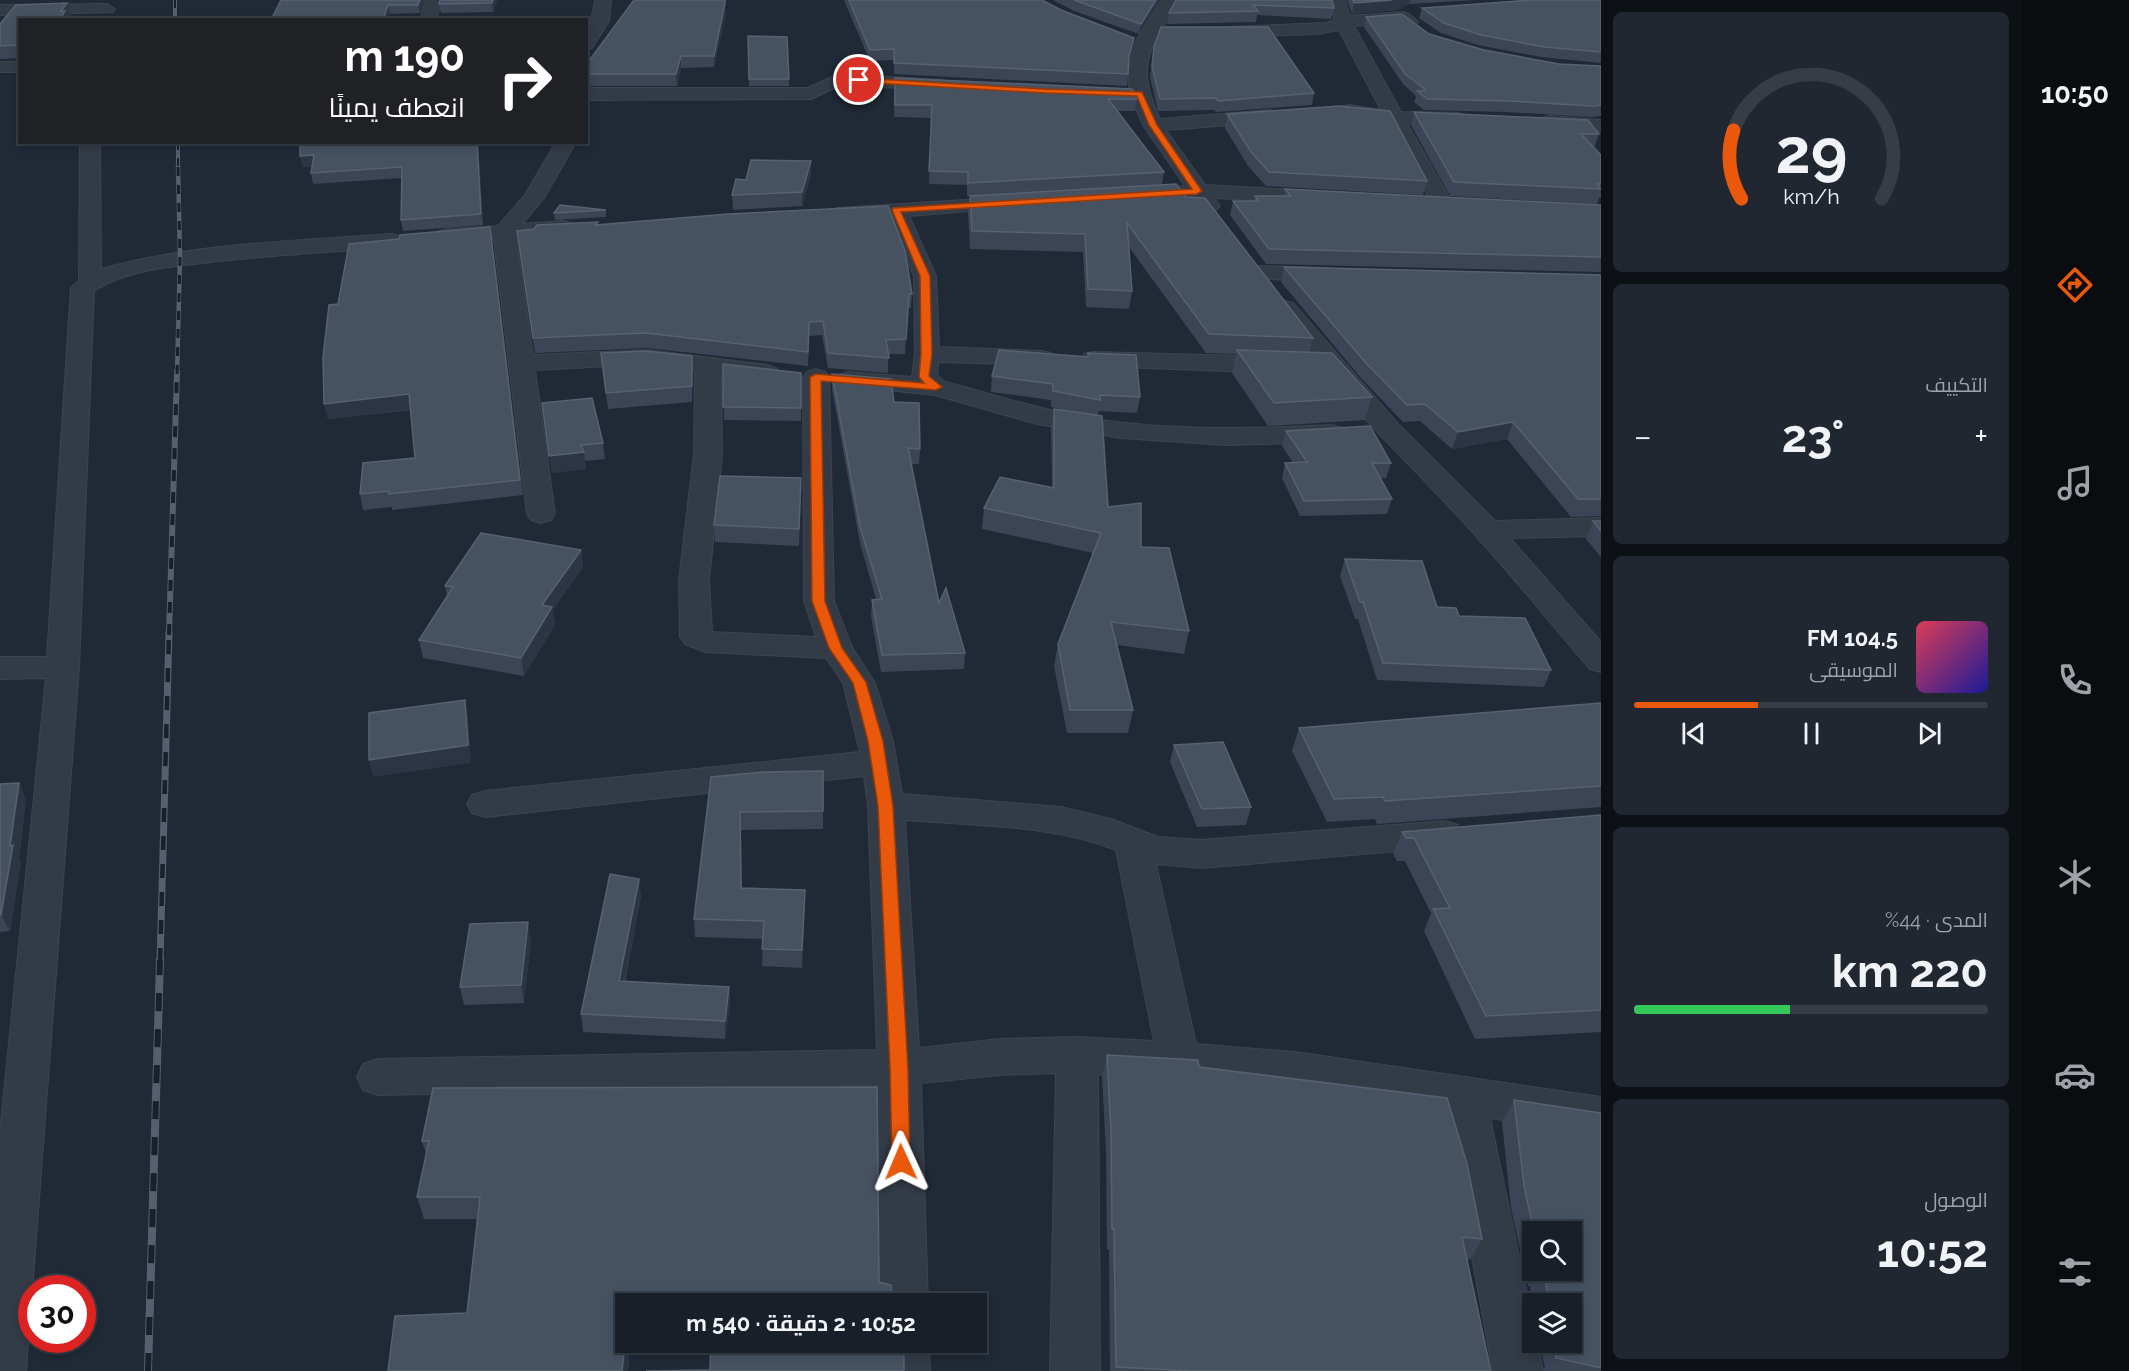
<!DOCTYPE html>
<html lang="ar">
<head>
<meta charset="utf-8">
<style>
	:root { --surface:#181f28; --page:#212730; --text:#f1f3f6; --muted:#9fa2a8; --line:#363d45; --accent:#ea580c }
	body { margin:0; font-family:Raleway,Cairo,sans-serif; background:var(--page); color:var(--text); direction:rtl; height:100vh; display:flex; flex-direction:column; font-size:22px; white-space:nowrap }
	* { box-sizing:border-box; margin:0 }
	p { font-size:20px; color:var(--muted) }
	.icon { flex:none; width:33px; height:33px; fill:none; stroke:currentColor; stroke-width:2; stroke-linecap:round; stroke-linejoin:round }
	.map { position:relative; flex:1; overflow:hidden; direction:ltr }
	.sheet { display:flex; flex-direction:column; gap:12px; padding:12px; background:#0d1116; width:420px }
	.sheet>* { flex:none }
	.guide { position:absolute; left:18px; top:18px; width:570px; height:126px; border-radius:0px; box-shadow:0 3px 9px #0003,0 0 0 2px var(--line); direction:rtl; background:#202124; color:#fff; overflow:hidden }
	.buttons { position:absolute; left:1522px; top:1221px; display:grid; gap:12px }
	.buttons a { display:grid; place-items:center; width:60px; height:60px; border-radius:0px; background:var(--surface); box-shadow:0 3px 9px #0003,0 0 0 2px var(--line); font-size:30px }
	.speed { position:absolute; left:18px; top:1275px; display:flex; gap:12px; font-size:30px; font-weight:700; text-align:center }
	.speed>* { display:grid; place-content:center; width:78px; height:78px; border-radius:50%; background:var(--surface); box-shadow:0 3px 9px #0003,0 0 0 2px var(--line); line-height:1 }
	.speed .limit { border:9px solid #d22; background:#fff; color:#111 }
	.pin { position:absolute; display:grid; place-items:center; width:51px; height:51px; color:#fff; margin:-26px; border:3px solid #fff; border-radius:50%; box-shadow:0 2px 6px #0007 }
	.me { position:absolute; width:66px; margin:-33px; rotate:359deg; stroke-linejoin:round; filter:drop-shadow(0 0 4px #0008) }
	.turn { display:flex; align-items:center; gap:21px; height:126px; padding:0 24px; font-size:27px }
	.turn .icon { width:78px; height:78px; stroke-width:2.5 }
	.turn b { display:block; font-size:42px; line-height:51px }
	.big { font-size:45px; font-weight:700; line-height:1.1 }
	.sheet .widget { flex:1; display:flex; flex-direction:column; justify-content:center; gap:9px; min-width:0; padding:0 21px; border-radius:9px; background:var(--page) }
	.sheet .dial { align-items:center; gap:0 }
	.dial svg { height:156px; overflow:visible; fill:none; stroke:var(--line); stroke-width:7; stroke-linecap:round; text-anchor:middle }
	.dial text { fill:var(--text); stroke:none }
	.song { display:flex; align-items:center; gap:18px }
	.cover { width:72px; height:72px; border-radius:9px; background:linear-gradient(135deg,hsl(350 70% 55%),hsl(240 70% 35%)) }
	.played { height:6px; border-radius:3px; background:linear-gradient(90deg,var(--accent) 35%,var(--line) 35%) }
	.keys { display:flex; justify-content:space-around; direction:ltr }
	.heat { display:flex; justify-content:space-between; align-items:center; font-size:33px; direction:ltr }
	.charge { height:9px; border-radius:4px; background:linear-gradient(90deg,#34c759 44%,var(--line) 0) }
	.trip { position:absolute; left:615px; top:1293px; width:372px; height:60px; border-radius:0px; background:var(--surface); box-shadow:0 3px 9px #0003,0 0 0 2px var(--line); font-weight:700; line-height:60px; text-align:center; direction:rtl }
	main { display:flex; flex:1; min-height:0 }
	.dock { display:flex; flex-direction:column; width:108px; justify-content:space-around; align-items:center; background:#0a0c10; color:var(--muted) }
	.dock .icon { width:42px; height:42px }
	.dock .selected { color:var(--accent) }
	.dock b { font-size:27px; color:var(--text) }
	.map>svg:first-child { display:block }
	.lines { fill:none; stroke-linecap:round; stroke-linejoin:round }
	.minor-casing { stroke:#3d4450; stroke-width:2 }
	.minor { fill:#333b47; fill-rule:evenodd }
	.rail-far4-casing { stroke:#555f6e; stroke-width:4 }
	.rail-far3-casing { stroke:#555f6e; stroke-width:4.5 }
	.rail-far2-casing { stroke:#555f6e; stroke-width:6 }
	.rail-far1-casing { stroke:#555f6e; stroke-width:7 }
	.rail-casing { stroke:#555f6e; stroke-width:8 }
	.rail-far4 { stroke:#19202b; stroke-width:2; stroke-dasharray:8; stroke-linecap:butt }
	.rail-far3 { stroke:#19202b; stroke-width:3; stroke-dasharray:9; stroke-linecap:butt }
	.rail-far2 { stroke:#19202b; stroke-width:4; stroke-dasharray:11; stroke-linecap:butt }
	.rail-far1 { stroke:#19202b; stroke-width:4.5; stroke-dasharray:14; stroke-linecap:butt }
	.rail { stroke:#19202b; stroke-width:6; stroke-dasharray:18; stroke-linecap:butt }
	.wall { fill:#3b4555; fill-rule:evenodd }
	.shaded-wall { fill:#2b3544 }
	.building { fill:#475261; stroke:#576171; stroke-width:1.5 }
	.route { fill:#ea580c; stroke:#983908; stroke-width:1.5 }
</style>
</head>
<body>
<main>
<nav class="dock">
<b>10:50</b>
<svg class="icon selected" aria-label="directions" viewBox="0 0 24 24"><path d="M12 3l9 9-9 9-9-9zM9 14v-3h6M13 9l2 2-2 2"/></svg>
<svg class="icon" aria-label="music" viewBox="0 0 24 24"><path d="M9 18V5l10-2v13"/><circle cx="6" cy="18" r="3"/><circle cx="16" cy="16" r="3"/></svg>
<svg class="icon" aria-label="phone" viewBox="0 0 24 24"><path d="M5 4h4l2 5-3 2q2 4 5 5l2-3 5 2v4C11 20 4 13 5 4z"/></svg>
<svg class="icon" aria-label="climate" viewBox="0 0 24 24"><path d="M12 3v18M4 7l16 10M4 17L20 7"/></svg>
<svg class="icon" aria-label="car" viewBox="0 0 24 24"><path d="M5 17H2v-5l4-1 3-4h7l3 4 3 1v5h-3M9 17h6M6 11h13"/><circle cx="7" cy="17" r="2"/><circle cx="17" cy="17" r="2"/></svg>
<svg class="icon" aria-label="filters" viewBox="0 0 24 24"><path d="M4 7h16M4 17h16"/><circle cx="9" cy="7" r="2"/><circle cx="15" cy="17" r="2"/></svg>
</nav>
<section class="sheet">
<div class="widget dial"><svg viewBox="0 0 100 80">
<path d="M14 69A42 42 0 1 1 86 69"/>
<path d="M14 69A42 42 0 0 1 10 34" stroke="#ea580c"/>
<text x="50" y="56" font-size="32" font-weight="700">29</text>
<text x="50" y="72" font-size="11">km/h</text>
</svg></div>
<div class="widget"><p>التكييف</p>
<div class="heat"><a>−</a><b class="big">23°</b><a>+</a></div>
</div>
<div class="widget">
<div class="song"><i class="cover"></i><div><b>104.5 FM</b><p>الموسيقى</p></div></div>
<div class="played"></div>
<div class="keys"><svg class="icon" aria-label="previous" viewBox="0 0 24 24"><path d="M18 5L8 12l10 7zM5 5v14"/></svg><svg class="icon" aria-label="pause" viewBox="0 0 24 24"><path d="M8 5v14M16 5v14"/></svg><svg class="icon" aria-label="next" viewBox="0 0 24 24"><path d="M6 5l10 7-10 7zM19 5v14"/></svg></div>
</div>
<div class="widget"><p>المدى · 44%</p><b class="big">220 km</b><div class="charge"></div></div>
<div class="widget"><p>الوصول</p><b class="big">10:52</b></div>
</section>
<div class="map">
<svg width="1601" height="1371" viewBox="0 0 1601 1371">
	<rect width="100%" height="100%" fill="#202936"/>
	<g class="lines">
		<defs>
			<path id="minor" d="M426,0H442L436,20H420Z
				M595,0H611L609,21L592,48L586,49C586,31 593,18 595,0Z
				M1162,0H1178C1152,49 1133,62 1160,119L1270,110L1277,112L1279,116L1277,120L1270,122L1166,130L1205,185L1330,192L1337,194L1340,198L1337,202L1330,204L1214,198L1220,206L1216,210L1209,212L1202,210L1193,198L1138,201L1131,199L1128,195L1131,191L1185,186L1143,125L1130,94L1128,74L1134,44Z
				M1331,0H1345L1350,16L1403,12L1409,14L1418,22L1410,27L1400,22L1354,26L1401,112L1458,113L1465,115L1468,119L1465,123L1458,125L1407,123L1452,203L1448,207L1441,209L1434,207L1388,122L1342,115L1340,111L1342,107L1349,105L1381,110L1339,30L1317,34L1228,37L1220,32L1228,27L1326,23L1334,20Z
				M107,4L115,9L113,12L0,15V5Z
				M0,62H20V72H0Z
				M838,74L940,80L946,81L949,85L946,89L940,90L841,85L811,99L586,100V88H808Z
				M1549,116L1601,120V132L1542,126L1539,122L1542,118Z
				M80,142H100L101,269C195,243 295,241 392,234L400,236L403,241L400,246L392,248C329,252 267,255 204,263C167,267 126,270 94,291L79,667L26,1371H0V1132L46,678L0,679V657H47L71,288L79,281Z
				M556,142H576L544,198L522,224L563,221L571,223L574,228L571,233L516,238L533,355L647,350L767,365L776,368L780,373L776,378L767,381L721,374L722,454L709,580L712,632L816,637L804,601L803,377L807,372L816,369L825,372L829,377L834,601L852,647L875,683L893,741L902,794L1061,807L1111,819L1158,837L1201,840L1445,821L1458,825L1463,834L1458,843L1445,847L1201,868L1156,864L1196,1044L1295,1052L1601,1097V1135L1490,1118L1533,1323V1342H1537L1543,1371H1493L1445,1111L1295,1088L1179,1078L1098,1074L1100,1371H1050L1056,1073L1000,1075L921,1083L928,1304H880L878,1086L378,1095L363,1090L357,1077L363,1064L378,1059L877,1050L868,806L864,776L485,817L472,813L467,804L472,795L485,791L860,752L843,683L826,658L705,652L685,644L680,637L679,580L694,454L695,370L647,364L535,370L555,514L551,520L541,523L531,520L527,514L494,239L447,243L439,241L436,236L439,231L447,229L498,226L525,195ZM905,820C975,826 1050,824 1116,850L1154,1041L1077,1037L1000,1039L919,1048Z
				M1012,197L1019,199L1023,203L1019,207L909,216L936,276L939,347L1042,351L1051,353L1054,358L1051,363L1042,365L938,362L937,375L945,382C993,394 1039,410 1088,418C1168,431 1250,429 1331,425L1340,427L1344,433L1340,439L1296,443L1226,445L1121,438L1037,424L935,395L839,385L835,380L839,375L848,372L912,377L915,354L914,276L888,217L845,219L837,218L834,213L837,208Z
				M1260,266L1327,268L1335,270L1338,275L1335,280L1327,282L1252,278L1249,273L1252,268Z
				M1285,301L1293,303L1397,423L1495,521L1601,518V536L1510,538L1601,642V672L1590,669C1552,625 1516,580 1477,537C1409,461 1331,392 1273,308L1277,303Z
				M1093,352L1279,357L1288,360L1292,365L1288,370L1279,373L1093,366L1084,364L1081,359L1084,354Z
				M879,1342H929L930,1371H880Z"/>
		</defs>
		<use href="#minor" class="minor-casing"/>
		<use href="#minor" class="minor"/>
		<defs>
			<path id="rail-far4" d="M175,0V20
				M178,142V166"/>
			<path id="rail-far3" d="M177,374L180,258L178,165"/>
			<path id="rail-far2" d="M169,635L177,372"/>
			<path id="rail-far1" d="M160,962L169,633"/>
			<path id="rail" d="M148,1371L160,960"/>
		</defs>
		<use href="#rail-far4" class="rail-far4-casing"/>
		<use href="#rail-far3" class="rail-far3-casing"/>
		<use href="#rail-far2" class="rail-far2-casing"/>
		<use href="#rail-far1" class="rail-far1-casing"/>
		<use href="#rail" class="rail-casing"/>
		<use href="#rail-far4" class="rail-far4"/>
		<use href="#rail-far3" class="rail-far3"/>
		<use href="#rail-far2" class="rail-far2"/>
		<use href="#rail-far1" class="rail-far1"/>
		<use href="#rail" class="rail"/>
	</g>
	<path class="wall" d="M281,0H425L420,13L390,14Z
		M440,0H497L493,12L441,13L439,4Z
		M844,0H1042L1132,48L1129,61L1127,86L894,74V60L870,61Z
		M1053,0H1161L1139,34L1074,11Z
		M1176,0L1334,8L1331,19L1257,15L1256,22L1167,24L1169,13Z
		M1347,0H1475L1409,4L1397,10L1352,14Z
		M1601,0V63L1541,57L1478,45L1441,33L1419,18L1422,8Z
		M67,3L71,15L67,19L20,20V58L0,59V24Z
		M726,13L714,67L681,68L677,86H586V65Z
		M1366,17L1484,50L1559,64L1601,66V116L1590,117L1506,112L1424,110L1414,102L1416,96L1403,84L1364,27Z
		M748,36L787,37L789,86H749Z
		M1154,47L1314,93L1312,105L1216,112L1214,110L1158,111L1150,77Z
		M895,78L1137,99L1135,111H1117L1164,172L1162,185L1186,197L1313,338L1309,353L1372,397L1365,420L1268,426L1232,373L1236,354L1206,353L1129,247L1132,291L1129,309L1086,307L1083,252L970,249L968,213L970,196H967V185L929,184L931,118L894,117Z
		M1414,112L1599,134L1594,148L1601,155V198H1599L1597,204L1450,196L1411,125Z
		M1227,114L1427,181L1423,195L1266,186L1248,166L1225,128Z
		M478,142L483,225L403,231L401,220L402,178L313,184L311,173L312,166L303,167L300,156Z
		M811,175L802,206L733,210L732,195L746,180Z
		M1285,189L1601,205V272L1266,264L1230,215L1233,201H1254L1255,196H1284Z
		M606,210V217L555,220L554,213Z
		M598,225L912,294L911,308H908L905,354H888V373L828,368L822,335L809,336L808,366L647,348L535,353L517,231Z
		M490,227L523,495L392,510V507L363,510L360,494L415,458L411,410L328,419L324,404L338,304L399,239Z
		M1284,267L1601,275V516L1571,517L1507,439L1452,449L1420,421L1403,422L1361,378L1281,282Z
		M601,353L692,356V402L608,409Z
		M1088,353L1140,397L1137,413L1099,411L1098,415L1108,507L1141,547L1189,631L1184,654L1117,645L1133,710L1128,733H1067L1054,666L1058,644L1093,553L982,529L984,508L1052,488L1051,429L1054,409L1079,413L1051,407V400L991,392L992,376L1087,357Z
		M723,364L801,373V421L724,420Z
		M832,374L920,449L919,464H911L939,603L965,653L964,669L881,672L871,616L872,600L876,599L860,543L832,389Z
		M542,403L603,443L605,459L585,461L586,469L552,473Z
		M1286,431L1391,463L1386,478H1380L1392,499L1387,514L1300,516L1282,478L1285,463H1293L1282,446Z
		M801,494L799,546L715,542L714,525Z
		M1593,521H1601V557L1586,539Z
		M581,550L583,567L553,610L555,625L524,676L423,658L419,640L447,596L445,586Z
		M1345,559L1437,607L1459,616L1551,670L1544,687L1377,680L1358,619H1355L1340,576Z
		M1601,703V807L1377,824L1375,819L1327,822L1292,751L1299,728Z
		M1174,745L1251,807L1246,825L1197,827L1170,762Z
		M823,771V829L741,830L742,888L805,890L802,968L762,966L763,939L695,937L694,919L711,777Z
		M19,783L26,800L19,858L21,862L10,931L0,932V784Z
		M1601,815V1032L1475,1039L1424,931L1431,913L1405,861H1397L1393,854L1402,832Z
		M639,879L641,897L625,982L729,987L730,1005L725,1039L583,1032L581,1014Z
		M531,940L524,1003L464,1005L460,987Z
		M1107,1055L1199,1067L1482,1239L1470,1260L1467,1259L1491,1371H1110L1109,1250L1107,1249L1106,1152L1102,1076Z
		M433,1088L879,1282L893,1304H626V1342H630L628,1371L467,1313L477,1219H424L417,1197L426,1154L422,1141Z
		M1514,1100L1601,1113V1371H1543L1545,1368L1539,1342H1572V1304H1533V1311L1530,1286H1528L1511,1208L1502,1122ZM1533,1232H1572V1270H1533Z"/>
	<path class="shaded-wall" d="M420,0H425L420,13L418,5Z
		M493,0H497L493,12L492,3Z
		M1156,0H1161L1139,34L1141,24Z
		M1392,0H1410L1409,4L1397,10L1352,14L1354,3Z
		M67,3L71,15L67,20H60L61,11Z
		M725,3L726,13L714,67V56Z
		M388,5L390,14L387,20H383Z
		M681,56V68L677,86L676,74Z
		M477,142H478L483,225L481,214Z
		M314,155L316,166L303,167L300,156Z
		M811,161V175L802,206V192Z
		M692,356L693,372L692,402Z
		M409,394L412,409L328,419L324,404Z
		M1513,422L1507,439L1452,449L1458,432Z
		M584,452L586,469L552,473L549,456Z
		M801,478V494L799,546V529Z
		M581,550L583,567L553,610L555,625L524,676L521,658L542,605Z
		M465,700L468,717L471,763L373,777L369,760Z
		M19,783L26,800L19,858L21,862L10,931L1,915Z
		M639,879L641,897L621,999L619,981Z
		M805,890V908L802,968V950Z
		M528,922L531,940L524,1003L521,985Z
		M729,987L730,1005L725,1039V1021Z
		M626,1336V1342H630L628,1371H622Z"/>
	<path class="building" d="M281,0H420L418,5H388L383,20H271Z
		M440,0H493L492,3L439,4Z
		M634,0H725V3L714,56H681L676,74H586V65Z
		M849,0H1042L1061,10L1134,38L1129,55L1128,74L894,63V49L870,50Z
		M1074,0H1156L1141,24Z
		M1176,0H1332L1334,8L1253,5L1258,11L1169,13Z
		M1353,0H1392L1354,3Z
		M1532,0H1601V52L1544,47L1481,35L1444,23L1422,8Z
		M67,3L61,11H65L60,20H20V45L0,46V24L16,5Z
		M1402,14L1429,34L1484,50L1559,64L1601,66V105L1594,106L1509,101L1427,99L1417,91L1426,90L1405,74L1366,17Z
		M1161,27H1268L1314,93L1218,101L1216,98L1160,99L1152,66L1154,47Z
		M748,36L787,37L789,79H749Z
		M895,78L1132,89L1137,99H1108L1164,172L968,183V172L929,171L932,105H895Z
		M1339,106L1390,111L1427,181L1269,172L1251,152L1227,114Z
		M1414,112L1588,120L1599,134H1581L1601,155V184H1597L1601,189L1454,182Z
		M300,142H477L481,214L401,220L402,167L311,173L314,155L300,156Z
		M751,160L811,161L802,192L732,195L736,179L746,180Z
		M1176,184L1186,197L1205,198L1313,338L1209,334L1127,223L1132,291L1088,289L1085,234L972,231L970,196Z
		M1285,189L1601,205V257L1269,249L1233,201H1258L1255,196H1291Z
		M560,205L606,210L554,213Z
		M888,206L905,251L912,294H909L906,339L886,340L889,358L828,353L823,321L809,322L808,352L646,333L533,338L517,231L534,229L537,225L598,222L595,225L728,214Z
		M490,227L520,480L389,494V491L360,494L363,463L415,458L409,394L324,404L323,357L329,305L338,304L349,244L399,239L400,235Z
		M1284,267L1601,275V499H1578L1513,422L1458,432L1425,404L1407,405L1365,362Z
		M999,350L1088,357V353L1136,355L1140,397L1100,395V400L1053,391V384L992,376Z
		M1237,350L1332,353L1372,397L1274,403Z
		M646,351L692,356V386L606,393L601,353Z
		M723,364L801,373V408L723,407Z
		M832,374L891,379L894,402L919,403L920,449L908,448L939,603L946,588L965,653L882,655L872,600L882,599L860,527Z
		M592,398L603,443L581,445L584,452L549,456L542,403Z
		M1054,409L1102,416L1108,507L1141,503V547L1169,548L1189,631L1111,622L1133,710H1070L1058,644L1101,533L984,508L1000,477L1054,488Z
		M1370,426L1391,463H1372L1392,499L1304,501L1285,463L1307,462L1286,431Z
		M720,476L801,478L799,529L714,525Z
		M1593,521H1601V531Z
		M481,533L581,550L542,605L552,607L521,658L419,640L453,587L445,586Z
		M1345,559L1422,561L1437,607L1456,608L1459,616L1525,618L1551,670L1383,663L1363,602H1360Z
		M465,700L468,745L369,760V713Z
		M1601,703V786L1385,801L1383,797L1334,799L1299,728Z
		M1223,742L1251,807L1202,809L1174,745Z
		M823,771V811L740,812L741,888L805,890L802,950L762,949L764,921L694,919L711,777L764,772Z
		M19,783L10,846L13,845L1,915H0V784Z
		M1601,815V1010L1486,1016L1433,909L1450,908L1414,838H1406L1402,832Z
		M610,874L639,879L619,981L729,987L725,1021L581,1014Z
		M528,922L521,985L460,987L470,924Z
		M1107,1055L1198,1060L1199,1067L1447,1098L1467,1164L1482,1239L1462,1237L1491,1371H1194L1116,1367L1114,1229H1112L1111,1131Z
		M877,1087L879,1282L891,1285L893,1304H713L629,1302V1304H626V1336L622,1371H388L395,1316L467,1313L480,1197H417L429,1141H422L433,1088Z
		M1514,1100L1601,1113V1368L1556,1358V1352L1560,1350L1558,1342H1572V1304H1549L1544,1270H1572V1232H1534L1524,1186Z
		M711,1342H879V1350L882,1352H904V1371H646L710,1370Z"/>
	<path class="route" d="M859,78L1045,89L1142,92L1157,125L1202,191L1197,194L901,212L930,276L932,354L929,376L942,387L936,390L821,381L825,601L842,648L866,682L883,741L893,806L908,1068L910,1162L907,1168L901,1171L894,1168L892,1162L890,1068L878,806L868,741L853,683L829,648L812,601L810,377L816,374L924,383L919,377L921,354L920,276L892,210L893,208L1192,189L1149,125L1137,96L1045,93L856,82Z"/>
</svg>
<div class="buttons">
<a><svg class="icon" aria-label="search" viewBox="0 0 24 24"><circle cx="10" cy="10" r="6"/><path d="M15 15l6 6"/></svg></a>
<a><svg class="icon" aria-label="layers" viewBox="0 0 24 24"><path d="M12 4l9 5-9 5-9-5zM3 14l9 5 9-5"/></svg></a>
</div>
<div class="speed"><div class="limit">30</div></div>
<div class="pin" style="left:859px;top:80px;background:#d93025"><svg class="icon" aria-label="arrive" viewBox="0 0 24 24"><path d="M6 21V4h12l-3 4 3 4H6"/></svg></div>
<svg class="me" style="left:901px;top:1162px" viewBox="-20 -20 40 40"><path d="M0-17L14 15 0 8-14 15z" fill="#ea580c" stroke="#fff" stroke-width="4"/></svg>
<div class="trip">10:52 · 2 دقيقة · 540 m</div>
<div class="guide">
<div class="turn"><svg class="icon" aria-label="right" viewBox="0 0 24 24"><path d="M7 20v-9h11M14 6l5 5-5 5"/></svg><div><b>190 m</b>انعطف يمينًا</div></div>
</div>
</div>
</main>
</body>
</html>
